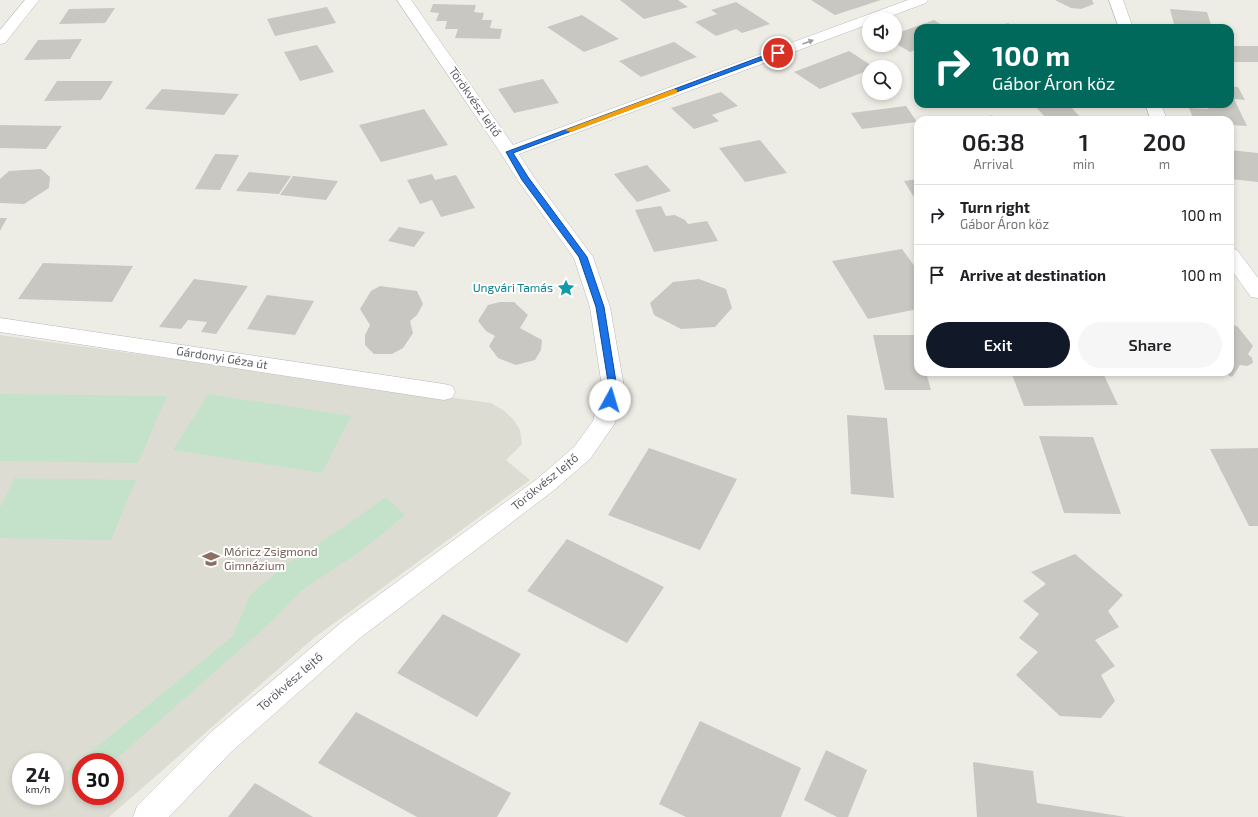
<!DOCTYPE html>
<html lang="en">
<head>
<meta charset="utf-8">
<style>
	body { margin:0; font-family:"Exo 2",sans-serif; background:#f6f6f6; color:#202124; height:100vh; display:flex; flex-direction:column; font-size:15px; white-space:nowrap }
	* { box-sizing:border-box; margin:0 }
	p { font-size:13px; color:#757577 }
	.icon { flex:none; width:22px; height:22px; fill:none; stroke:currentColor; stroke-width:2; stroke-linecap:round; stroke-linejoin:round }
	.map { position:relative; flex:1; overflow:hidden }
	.sheet { position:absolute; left:914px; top:116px; width:320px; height:260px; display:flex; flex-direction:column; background:#fff; border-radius:12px; box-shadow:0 2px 6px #0003 }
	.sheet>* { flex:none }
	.hud { position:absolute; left:914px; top:24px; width:320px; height:84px; border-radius:12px; box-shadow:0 2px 6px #0003; background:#00695c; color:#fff; overflow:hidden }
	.controls { position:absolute; left:862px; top:12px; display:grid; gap:8px }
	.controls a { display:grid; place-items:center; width:40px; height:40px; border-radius:50%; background:#fff; box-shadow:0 2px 6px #0003; font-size:20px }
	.speed { position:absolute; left:12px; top:753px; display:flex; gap:8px; font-size:20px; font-weight:700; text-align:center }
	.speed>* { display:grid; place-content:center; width:52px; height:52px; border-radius:50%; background:#fff; box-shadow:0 2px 6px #0003; line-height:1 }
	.speed small { font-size:10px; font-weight:400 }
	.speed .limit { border:6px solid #d22; background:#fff; color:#111 }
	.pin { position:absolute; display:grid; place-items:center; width:34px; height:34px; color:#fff; margin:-17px; border:2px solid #fff; border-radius:50%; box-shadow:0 1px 4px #0007 }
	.me { position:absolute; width:44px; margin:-22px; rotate:6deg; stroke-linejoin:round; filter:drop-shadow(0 0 3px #0008) }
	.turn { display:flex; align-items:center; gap:14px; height:84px; padding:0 12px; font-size:18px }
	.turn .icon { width:52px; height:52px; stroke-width:2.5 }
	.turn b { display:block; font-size:28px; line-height:34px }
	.eta { display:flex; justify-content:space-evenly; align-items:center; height:68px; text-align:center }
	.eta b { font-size:24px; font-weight:600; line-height:28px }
	.button { display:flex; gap:8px; margin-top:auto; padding:8px 12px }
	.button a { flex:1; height:46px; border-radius:24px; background:#111827; color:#fff; font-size:16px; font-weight:600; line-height:46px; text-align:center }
	.button a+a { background:#f6f6f6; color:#202124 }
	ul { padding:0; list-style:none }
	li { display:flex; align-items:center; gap:12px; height:60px; padding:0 12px; border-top:1px solid #e0e0e0 }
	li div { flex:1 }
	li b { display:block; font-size:15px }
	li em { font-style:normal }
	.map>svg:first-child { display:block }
</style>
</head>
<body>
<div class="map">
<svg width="1258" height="817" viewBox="0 0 1258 817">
	<rect width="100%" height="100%" fill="#edede5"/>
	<!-- education -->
	<path fill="#dddcd3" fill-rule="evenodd" d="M0,335L491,403L503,410L513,419L520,430L522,444L506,460L530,480L315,637L109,817H0ZM21,762H55V796H21ZM81,762H115V796H81Z"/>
	<!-- green -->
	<g fill="#c4e2c9">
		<path d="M0,394L167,396L138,463L0,461Z"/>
		<path d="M208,394L351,416L322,473L173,450Z"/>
		<path d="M15,478L136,480L111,540L0,538V507Z"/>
		<path d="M386,497L405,515L364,549L302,590L272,621L113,762H81V790L66,772L233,636L250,595L284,566L344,527Z"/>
	</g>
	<!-- building -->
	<g fill="#c9c7c1">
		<path d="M620,0H678L688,7L644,19Z"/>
		<path d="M811,0H881L835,15Z"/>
		<path d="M1055,0H1092L1094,4L1081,9L1071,8Z"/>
		<path d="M736,2L770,24L742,33L736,29L716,36L695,22L717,14L711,10Z"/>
		<path d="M433,4L476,5L474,12L484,13L482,20H492L490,28L502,29L500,39L455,38L458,29H445L447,21H436L439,13L430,12Z"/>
		<path d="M327,7L336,23L275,36L267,19Z"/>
		<path d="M115,8L105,23L59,24L69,9Z"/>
		<path d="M1170,9L1207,12L1212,28H1175Z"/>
		<path d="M582,15L619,39L584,52L547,27Z"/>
		<path d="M934,20L947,28H918V49L910,52L895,43V34Z"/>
		<path d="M1008,23L1016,28H992Z"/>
		<path d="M82,39L70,59L24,60L38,40Z"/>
		<path d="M674,42L697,57L641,77L619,61Z"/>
		<path d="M317,45L334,72L300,81L284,52Z"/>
		<rect x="1230" y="46" width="28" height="16"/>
		<path d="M849,51L874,67H869V70L820,89L794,72Z"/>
		<path d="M543,79L559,103L514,113L498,89Z"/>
		<path d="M57,81H113L101,100L44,101Z"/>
		<path d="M1230,86L1238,87L1245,100L1234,99L1247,126L1230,125V120H1194L1189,108L1208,109L1205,104H1230Z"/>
		<path d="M162,89L239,94L224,115L145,109Z"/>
		<path d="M721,92L738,106L712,115L719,121L694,129L671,108Z"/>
		<path d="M1039,104H1068L1083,120H1048L1034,105Z"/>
		<path d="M906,106L917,122L862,129L851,113Z"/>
		<path d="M424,109L448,145L381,162L359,125Z"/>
		<path d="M991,115L1003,120H986Z"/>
		<path d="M0,125L62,126L46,149L0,148Z"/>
		<path d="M760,140L787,173L745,182L719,148Z"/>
		<path d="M1230,150L1258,153V182L1230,179Z"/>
		<path d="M215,154L239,155L220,190L195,189Z"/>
		<path d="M647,165L671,191L637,202L614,174Z"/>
		<path d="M41,169L50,177L49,188L24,204L0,203V179L9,171Z"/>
		<path d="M249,172L291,176L279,194L236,191Z"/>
		<path d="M432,174L435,180L456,175L475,208L441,217L432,200L420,204L407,180Z"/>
		<path d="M293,176L338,181L326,200L280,195Z"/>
		<path d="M918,179V204L904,181Z"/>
		<path d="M661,206L666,216L675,215L685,220L688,224L707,221L718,241L654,252L635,210Z"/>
		<path d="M0,218H7L0,231Z"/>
		<path d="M399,227L425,232L414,247L388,241Z"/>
		<path d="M902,249L918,271V309L868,319L832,261Z"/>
		<path d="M43,263L133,266L112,302L18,299Z"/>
		<path d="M194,279L248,286L216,334L201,332L207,322L188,320L181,329L159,327Z"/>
		<path d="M699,279L726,289L732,308L715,327L681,329L654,315L650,303L673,282Z"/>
		<path d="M380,286L417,291L423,304L417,315L410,321L413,333L403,348L392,354H374L365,345V335L370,325L360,309L371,291Z"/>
		<path d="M267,295L314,301L295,335L247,329Z"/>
		<path d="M500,302H514L528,315L520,328L542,340L541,350L535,360L516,365L498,358L489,346L495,336L486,331L478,321L488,305Z"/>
		<path d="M1230,323L1238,327L1253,346L1248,354L1252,358L1253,363L1247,366L1240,365L1232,377L1221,372H1230Z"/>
		<path d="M873,335H916L918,344V372H926L931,390H885Z"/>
		<path d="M1011,372L1103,373L1118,405L1024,406Z"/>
		<path d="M847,415L887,418L894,498L851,494Z"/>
		<path d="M1039,436L1093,437L1121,514L1064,513Z"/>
		<path d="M649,448L737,479L700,550L608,515Z"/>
		<path d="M1258,448V526H1249L1210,449Z"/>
		<path d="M567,539L664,587L627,643L527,591Z"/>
		<path d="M1075,554L1123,595L1108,611L1119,627L1095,640L1115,666L1101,675L1115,701L1101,718L1060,716L1016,675L1038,652L1019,638L1039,614L1023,601L1046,584L1031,572Z"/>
		<path d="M443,614L521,654L477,717L397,673Z"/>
		<path d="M356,712L511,793L497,817H417L318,763Z"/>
		<path d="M700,721L801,768L781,817H686L659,804Z"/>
		<path d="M826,750L867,770L848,817H837L804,800Z"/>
		<path d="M973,762L1033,771L1037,803L1126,817H977Z"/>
		<path d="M255,783L313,817H228Z"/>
	</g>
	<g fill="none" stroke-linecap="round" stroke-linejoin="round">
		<!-- minor casing -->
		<g stroke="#b7b8bd" stroke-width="1">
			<g id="minor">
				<path d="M25,0H39L5,43L0,44V30Z"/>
				<path d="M397,0H411L513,145L908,0H928L926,3L883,19H869V24L519,154L533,176L593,257L610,307L624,387L615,423L590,459L553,491L360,638L231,752L169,817H133L137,806L211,732L342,622L537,479L574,447L593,421L602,387L590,307L574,258L519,182L500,152Z"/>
				<path d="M1109,0H1123L1133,28H1119Z"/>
				<path d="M1145,104H1161L1167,120H1151Z"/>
				<path d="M1230,248L1237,250L1258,278V298L1251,297L1230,268Z"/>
				<path d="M0,318L444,384L452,386L455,392L452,398L444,400L0,332Z"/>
			</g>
		</g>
		<!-- minor -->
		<use href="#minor" fill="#fff" fill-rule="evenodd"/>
	</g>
	<!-- one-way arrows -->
	<defs><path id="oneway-solid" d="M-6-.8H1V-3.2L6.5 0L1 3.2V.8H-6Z"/></defs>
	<use fill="#9d9ea1" href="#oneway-solid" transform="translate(808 42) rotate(-20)"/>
	<!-- route -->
	<path fill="#1a73e8" stroke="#114b97" d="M776,51L781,53L513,153L528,177L587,257L604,307L617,388L613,402H607L605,400L609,388L596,307L579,257L522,180L506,152Z"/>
	<!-- slow -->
	<path fill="#f59e0b" d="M674,89L677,90V93L571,132L565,130Z"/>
	<!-- icons -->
	<defs>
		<g id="sight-bare" transform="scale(1.38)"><path d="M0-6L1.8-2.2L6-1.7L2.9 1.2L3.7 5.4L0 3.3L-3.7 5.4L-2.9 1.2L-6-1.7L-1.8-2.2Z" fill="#0f9aa8" stroke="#fff" stroke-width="2.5" paint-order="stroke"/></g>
		<g id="school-bare" transform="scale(1.38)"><path d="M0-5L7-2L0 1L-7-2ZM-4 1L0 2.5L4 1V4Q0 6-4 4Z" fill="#8d6e63" stroke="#fff" stroke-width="2.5" paint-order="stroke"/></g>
	</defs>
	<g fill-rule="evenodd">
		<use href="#sight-bare" x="566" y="288"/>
		<use href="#school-bare" x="211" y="559"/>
	</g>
	<g text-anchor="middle" stroke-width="4" stroke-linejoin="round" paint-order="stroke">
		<!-- street labels -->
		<g font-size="12" fill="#5c5e63" stroke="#fff">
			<text transform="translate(475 102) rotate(55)" y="4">Törökvész lejtő</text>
			<text transform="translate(222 358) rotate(9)" y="4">Gárdonyi Géza út</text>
			<text transform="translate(545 482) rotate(-39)" y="4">Törökvész lejtő</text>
			<text transform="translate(290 682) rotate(-41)" y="4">Törökvész lejtő</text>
		</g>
		<!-- culture labels -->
		<g font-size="12" fill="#0d838f" stroke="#fff" text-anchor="end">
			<text x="553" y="292">Ungvári Tamás</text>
		</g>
		<!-- education labels -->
		<g font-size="12" fill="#785e54" stroke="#fff" text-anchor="start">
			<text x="224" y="556">Móricz Zsigmond<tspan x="224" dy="14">Gimnázium</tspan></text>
		</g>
	</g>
</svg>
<div class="controls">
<a><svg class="icon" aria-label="sound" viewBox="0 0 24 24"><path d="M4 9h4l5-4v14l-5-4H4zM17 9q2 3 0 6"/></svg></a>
<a><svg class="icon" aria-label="search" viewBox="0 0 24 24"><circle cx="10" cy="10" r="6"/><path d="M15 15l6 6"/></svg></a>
</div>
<div class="speed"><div>24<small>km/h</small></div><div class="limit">30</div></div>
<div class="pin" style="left:778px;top:53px;background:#d93025"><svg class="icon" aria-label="arrive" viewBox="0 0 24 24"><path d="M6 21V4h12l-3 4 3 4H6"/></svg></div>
<svg class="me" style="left:610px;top:400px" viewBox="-20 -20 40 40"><circle r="19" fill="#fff"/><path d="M0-13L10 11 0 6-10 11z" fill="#1a73e8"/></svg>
<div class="hud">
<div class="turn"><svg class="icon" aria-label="right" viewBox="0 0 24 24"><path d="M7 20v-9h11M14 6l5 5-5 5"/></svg><div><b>100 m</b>Gábor Áron köz</div></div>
</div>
<section class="sheet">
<div class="eta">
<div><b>06:38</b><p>Arrival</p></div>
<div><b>1</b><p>min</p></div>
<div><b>200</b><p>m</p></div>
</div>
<ul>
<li><svg class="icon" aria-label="right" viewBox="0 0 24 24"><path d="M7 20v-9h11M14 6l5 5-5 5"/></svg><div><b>Turn right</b><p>Gábor Áron köz</p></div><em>100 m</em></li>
<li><svg class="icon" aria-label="arrive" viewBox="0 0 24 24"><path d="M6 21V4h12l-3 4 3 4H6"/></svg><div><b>Arrive at destination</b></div><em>100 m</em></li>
</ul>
<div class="button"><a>Exit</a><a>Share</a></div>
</section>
</div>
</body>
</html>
